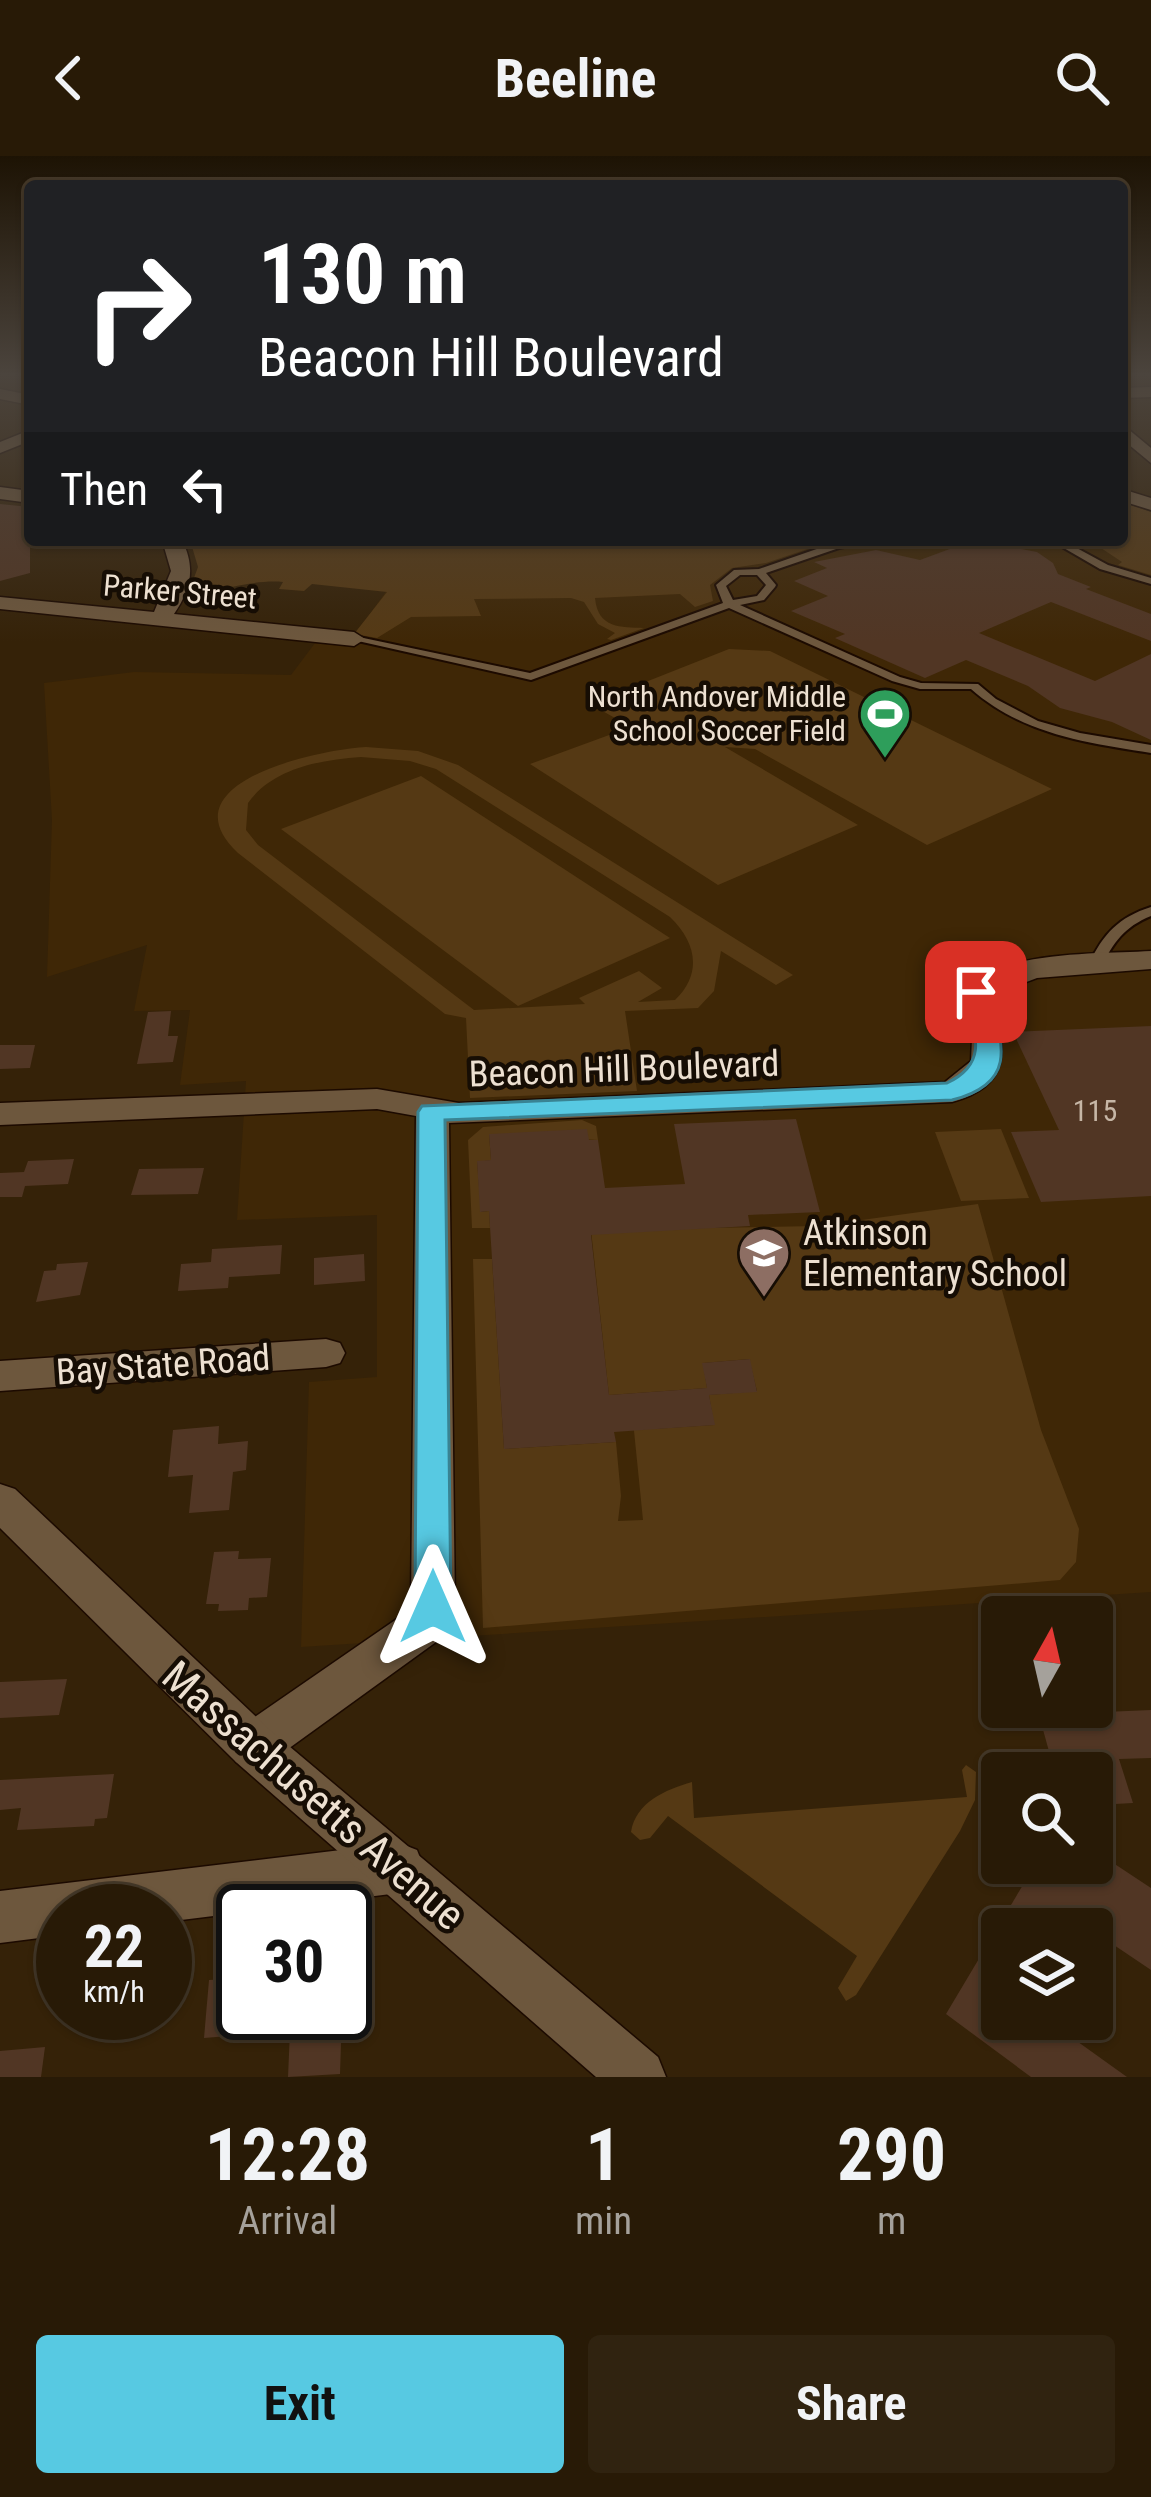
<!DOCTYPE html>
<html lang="en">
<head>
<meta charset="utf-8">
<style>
	body { margin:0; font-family:"Roboto Condensed",sans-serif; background:#302310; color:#f1f3f6; height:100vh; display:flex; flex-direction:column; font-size:45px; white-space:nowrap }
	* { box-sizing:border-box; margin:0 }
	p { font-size:39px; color:#a5a19b }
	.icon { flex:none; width:66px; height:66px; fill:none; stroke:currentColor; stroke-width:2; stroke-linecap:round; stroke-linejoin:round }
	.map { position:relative; height:1921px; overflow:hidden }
	.panel { display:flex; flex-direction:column; background:#281a06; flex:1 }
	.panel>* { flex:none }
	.top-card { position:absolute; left:24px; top:24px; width:1104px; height:366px; border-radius:12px; box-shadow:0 3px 9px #0004,0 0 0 3px #443828; background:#202124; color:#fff; overflow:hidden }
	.needle { width:78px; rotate:8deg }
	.fabs { position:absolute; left:981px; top:1440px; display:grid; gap:24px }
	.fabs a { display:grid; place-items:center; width:132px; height:132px; border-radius:12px; background:#281a06; box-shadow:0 3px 9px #0004,0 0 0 3px #443828; font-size:60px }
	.speed { position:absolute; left:36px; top:1728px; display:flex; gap:24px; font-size:60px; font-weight:700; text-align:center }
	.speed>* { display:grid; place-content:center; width:156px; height:156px; border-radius:50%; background:#281a06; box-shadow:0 3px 9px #0004,0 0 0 3px #443828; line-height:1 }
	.speed small { font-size:30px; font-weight:400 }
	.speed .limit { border:6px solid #111; border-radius:18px; background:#fff; color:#111 }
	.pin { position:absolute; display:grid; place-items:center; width:102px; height:102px; color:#fff; margin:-51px; border-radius:24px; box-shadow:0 6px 18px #0006 }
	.me { position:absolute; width:132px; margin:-66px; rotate:0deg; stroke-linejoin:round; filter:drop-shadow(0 0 9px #0008) }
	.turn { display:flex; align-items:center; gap:42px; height:252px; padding:0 36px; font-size:54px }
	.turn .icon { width:156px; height:156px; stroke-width:2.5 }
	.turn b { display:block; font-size:84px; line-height:102px }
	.then { display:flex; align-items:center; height:114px; padding:0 36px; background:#0003; gap:24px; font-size:45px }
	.eta { display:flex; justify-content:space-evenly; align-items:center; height:204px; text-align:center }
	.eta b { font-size:72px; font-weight:700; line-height:84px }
	.cta { display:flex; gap:24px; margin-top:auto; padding:24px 36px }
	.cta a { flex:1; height:138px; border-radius:12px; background:#57c9e2; color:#111; font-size:48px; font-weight:700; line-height:138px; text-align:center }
	.cta a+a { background:#302310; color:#f1f3f6 }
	header { display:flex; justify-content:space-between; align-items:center; height:156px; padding:0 36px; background:#281a06; font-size:54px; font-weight:700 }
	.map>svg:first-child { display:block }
</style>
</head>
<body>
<header><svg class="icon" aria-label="back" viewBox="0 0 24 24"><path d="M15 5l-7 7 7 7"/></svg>Beeline<svg class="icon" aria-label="search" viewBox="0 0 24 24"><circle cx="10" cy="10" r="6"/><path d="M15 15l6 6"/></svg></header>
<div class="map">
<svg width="1151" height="1921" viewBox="0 0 1151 1921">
	<rect width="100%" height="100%" fill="#352208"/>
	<!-- built -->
	<path fill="#3f2706" d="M1151,361V1436L301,1491L309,1226L377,1221V1059L237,1064L246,925L180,929L190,854L134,855L147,789L47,821L52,664L44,527L134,516L291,519L315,487L347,490L387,434L312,426L303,384H1122Z"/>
	<!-- green -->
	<g fill="#553914" fill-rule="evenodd">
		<path d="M1122,346L1151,356V419L1118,409L1122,406L1089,384H1122Z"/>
		<path d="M190,384H834L766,407L732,412L710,429L713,445L695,451L680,438L595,442C598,473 621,471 644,472L611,484L607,483L615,477L598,468L584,446L571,442L474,443L481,460L411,461L377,482L354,478L387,436L312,428L304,435L279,433L283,426C253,423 219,436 188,438L198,411Z"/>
		<path d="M729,493L770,495L1052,633L927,689L755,593L725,591L858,669L718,729L530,608L631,571L590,548Z"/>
		<path d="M366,591L418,595L458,609L793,819L776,829L721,795L714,835L698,852L625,855L637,935L470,942L466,862L445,858L238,697C162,626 322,593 366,591ZM361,601L410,605L436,613L670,761C696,786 703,817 675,844L638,846L662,832L639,815L579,842L585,848L474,854L258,689L246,674L248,647C273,612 320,604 361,601Z"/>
		<path d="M421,620L670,782L518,850L281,673Z"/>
		<path d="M582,964L596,970L598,984L489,978L491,1004L477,1006L481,1056L489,1055L490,1072H472L468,984L483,971Z"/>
		<path d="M1001,973L1029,1042L961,1045L935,976Z"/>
		<path d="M978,1048L1041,1274L1079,1373L1076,1406L1060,1424L483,1472L473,1103H492L504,1293L616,1286L621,1340L618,1365L643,1364L631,1245L653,1273L714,1269L709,1239L757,1235L749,1203L703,1207L707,1232L609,1239L591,1074L818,1070Z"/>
		<path d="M966,1609L976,1616L975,1644L960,1675L856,1839L846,1845L838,1832L857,1800L668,1660L650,1682L640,1684L631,1676C636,1646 665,1634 692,1626L694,1662L967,1641L962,1614Z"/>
	</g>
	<!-- building -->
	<g fill="#513624">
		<path d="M0,348L30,351V417L0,425Z"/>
		<path d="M974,384L1037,396L1053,407L1058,418L1091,431L1086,433L1151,458V485L1051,446L979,477L1095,525L1151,498V584L1112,566L1060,552L1028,530L966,504L925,522L835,482L845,478L791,455L828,440L794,425L827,412L814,406L876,394L920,404Z"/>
		<path d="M171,855L168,880H178L173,906L137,908L148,856Z"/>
		<path d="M1151,870V1040L1041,1046L1011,976L1059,974L1013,876Z"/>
		<path d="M0,889H35L30,912L0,913Z"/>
		<path d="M796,963L820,1056L748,1059L750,1070L591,1079L609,1239L707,1232L702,1207L750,1203L757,1236L709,1239L715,1269L614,1276L616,1286L504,1293L489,1055L480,1056L477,1005L491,1004L489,978L587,973L589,984H598L605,1032L685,1028L674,968Z"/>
		<path d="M74,1003L68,1028L25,1030L22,1041H0V1017L24,1016L28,1005Z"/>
		<path d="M204,1012L198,1038L131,1039L139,1013Z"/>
		<path d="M282,1089L280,1118L229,1121L228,1132L178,1135L181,1108L211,1106L212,1093Z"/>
		<path d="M364,1098L365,1125L314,1129V1102Z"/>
		<path d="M88,1106L80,1139L36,1146L44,1115L56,1114L57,1108Z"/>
		<path d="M219,1270L218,1288L248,1285L246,1314L233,1316L229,1354L189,1357L193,1319L168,1321L173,1274Z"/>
		<path d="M239,1395L238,1403L271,1402L267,1441L249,1442L248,1454L218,1455L219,1448H206L214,1396Z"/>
		<path d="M67,1523L59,1559L0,1562V1526Z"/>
		<path d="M1103,1550L1104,1556L1151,1554V1602L1119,1603L1133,1647L1097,1649L1092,1617H1055L1037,1552Z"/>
		<path d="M114,1618L107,1662L95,1663L94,1670L17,1674L21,1652L0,1654V1624Z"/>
		<path d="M1092,1693L1151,1732V1814L1108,1785L1092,1814V1773H1002V1863H1065L1060,1873L1127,1921H1031L946,1858L1036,1707H1092Z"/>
		<path d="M243,1822V1857H342L340,1918L288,1921L290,1875L204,1882L209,1824Z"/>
		<path d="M45,1891L41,1921H0V1895Z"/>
	</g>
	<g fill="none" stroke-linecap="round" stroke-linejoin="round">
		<!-- service casing -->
		<g stroke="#1c0a00" stroke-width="4">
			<g id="service">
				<path d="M853,384H882L839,392L766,417L776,429L775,431L764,444L740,449L900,521L921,527L978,528L996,543L1038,565L1080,577L1151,589V597C1086,587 1022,578 971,533H920L892,525L729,452L531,524L349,483L354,480L530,517L723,447L716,429L734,414L759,413L834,387ZM740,419H757L766,429L757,440L733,444L726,430Z"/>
				<path d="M1050,384H1062L1108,409L1151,422V428L1100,413Z"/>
				<path d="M1151,751V760C1124,771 1114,786 1101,811H1091L1089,808C1103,778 1119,761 1151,751Z"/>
			</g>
		</g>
		<!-- minor casing -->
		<g stroke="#1c0a00" stroke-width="3">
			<g id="minor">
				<path d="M1151,231V241L1122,242V232Z"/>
				<path d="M0,233L30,239V249L0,243Z"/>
				<path d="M1122,268L1151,292V307L1122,283Z"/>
				<path d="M30,274V285L0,297V286Z"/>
				<path d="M0,331L30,335V347L0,343Z"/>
				<path d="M162,384H182C196,412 191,433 174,458L354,476L365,483L354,490L0,453V441L154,456L171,415Z"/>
				<path d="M1151,795V813L1037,822L992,839C1004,889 1016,929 952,946L449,967L455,1451L436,1486L270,1606L253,1612L236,1606L229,1590L236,1574L404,1458L411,1448L416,960L377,953L0,969V947L377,933L459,947L945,926L971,905L972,882L961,836C995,794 1101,798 1151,795Z"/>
				<path d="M326,1183L340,1187L345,1197L340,1207L326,1211L0,1235V1205Z"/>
				<path d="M399,1687L417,1694L424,1712L417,1730L399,1737L165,1766V1755H63V1779L0,1787V1735Z"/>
			</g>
		</g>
		<!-- secondary casing -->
		<g stroke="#1c0a00" stroke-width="3">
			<g id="secondary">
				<path d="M1122,333L1151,342V354L1122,345Z"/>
				<path d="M0,1328L15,1333L270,1574L658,1901L666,1921H596L236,1606L0,1372Z"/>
			</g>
		</g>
		<!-- service -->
		<use href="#service" fill="#6d573d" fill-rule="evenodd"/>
		<!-- minor -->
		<use href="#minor" fill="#6d573d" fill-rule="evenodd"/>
		<!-- secondary -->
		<use href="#secondary" fill="#6d573d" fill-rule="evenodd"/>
	</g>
	<!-- sky -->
	<linearGradient id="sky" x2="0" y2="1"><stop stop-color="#1d1304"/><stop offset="0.45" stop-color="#4b443d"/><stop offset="1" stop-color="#4b443d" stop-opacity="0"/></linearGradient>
	<rect width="1151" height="486" fill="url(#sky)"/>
	<!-- route -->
	<path fill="#57c9e2" stroke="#398393" stroke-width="3" d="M976,829L988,836C1003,887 1019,927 952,944L445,964L451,1451L446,1462L433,1467L420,1462L415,1451L418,956L422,950L947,927C991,906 974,875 963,836Z"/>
	<!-- icons -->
	<defs>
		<g id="stadium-pin" transform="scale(2.7)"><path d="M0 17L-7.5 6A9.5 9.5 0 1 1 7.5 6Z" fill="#2e9e5b" stroke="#160d04"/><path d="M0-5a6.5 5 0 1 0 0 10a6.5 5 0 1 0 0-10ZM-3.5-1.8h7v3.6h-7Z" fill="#fff"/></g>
		<g id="school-pin" transform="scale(2.7)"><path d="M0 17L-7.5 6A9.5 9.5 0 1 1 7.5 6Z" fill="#8d6e63" stroke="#160d04"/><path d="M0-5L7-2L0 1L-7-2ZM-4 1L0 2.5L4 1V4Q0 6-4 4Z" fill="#fff"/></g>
	</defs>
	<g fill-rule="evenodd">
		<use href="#stadium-pin" x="885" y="558"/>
		<use href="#school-pin" x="764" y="1097"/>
	</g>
	<g text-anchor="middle" stroke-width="9" stroke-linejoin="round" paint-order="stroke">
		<!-- far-street labels -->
		<g font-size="30" fill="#ede0d1" stroke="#160d04">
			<text transform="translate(180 436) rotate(5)" y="10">Parker Street</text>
		</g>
		<!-- far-poi labels -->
		<g font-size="30" fill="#ede0d1" stroke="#160d04" text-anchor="end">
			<text x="846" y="551">North Andover Middle<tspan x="846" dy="34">School Soccer Field</tspan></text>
		</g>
		<!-- number labels -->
		<g font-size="30" fill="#c6b6a6">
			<text x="1095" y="965">115</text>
		</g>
		<!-- street labels -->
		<g font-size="36" fill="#ede0d1" stroke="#160d04">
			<text transform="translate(624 912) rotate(-2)" y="13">Beacon Hill Boulevard</text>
			<text transform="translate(163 1208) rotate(-4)" y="13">Bay State Road</text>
		</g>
		<!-- poi labels -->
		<g font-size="36" fill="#ede0d1" stroke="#160d04" text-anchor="start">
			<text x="803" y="1089">Atkinson<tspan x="803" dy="41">Elementary School</tspan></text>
		</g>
		<!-- near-street labels -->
		<g font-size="42" fill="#ede0d1" stroke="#160d04">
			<text transform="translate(314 1639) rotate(41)" y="15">Massachusetts Avenue</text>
		</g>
	</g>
</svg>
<div class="fabs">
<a><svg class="needle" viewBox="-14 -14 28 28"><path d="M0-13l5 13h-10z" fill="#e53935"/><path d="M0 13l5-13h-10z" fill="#a5a19b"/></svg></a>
<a><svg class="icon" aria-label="search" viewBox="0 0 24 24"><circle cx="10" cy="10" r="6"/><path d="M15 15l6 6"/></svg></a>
<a><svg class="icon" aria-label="layers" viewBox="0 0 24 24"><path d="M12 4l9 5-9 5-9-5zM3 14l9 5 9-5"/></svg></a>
</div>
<div class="speed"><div>22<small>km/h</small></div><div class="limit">30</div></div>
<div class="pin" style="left:976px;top:836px;background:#d93025"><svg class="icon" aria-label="arrive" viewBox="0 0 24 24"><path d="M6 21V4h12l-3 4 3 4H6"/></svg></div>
<svg class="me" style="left:433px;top:1451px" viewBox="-20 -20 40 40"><path d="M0-17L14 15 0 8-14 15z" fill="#57c9e2" stroke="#fff" stroke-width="4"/></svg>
<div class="top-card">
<div class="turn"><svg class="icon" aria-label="right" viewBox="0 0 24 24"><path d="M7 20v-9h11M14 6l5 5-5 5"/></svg><div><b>130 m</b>Beacon Hill Boulevard</div></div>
<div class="then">Then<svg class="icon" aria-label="left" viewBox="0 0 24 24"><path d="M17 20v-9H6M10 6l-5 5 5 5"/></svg></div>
</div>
</div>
<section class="panel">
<div class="eta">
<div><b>12:28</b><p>Arrival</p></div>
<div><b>1</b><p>min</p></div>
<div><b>290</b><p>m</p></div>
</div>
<div class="cta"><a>Exit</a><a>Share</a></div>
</section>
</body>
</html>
